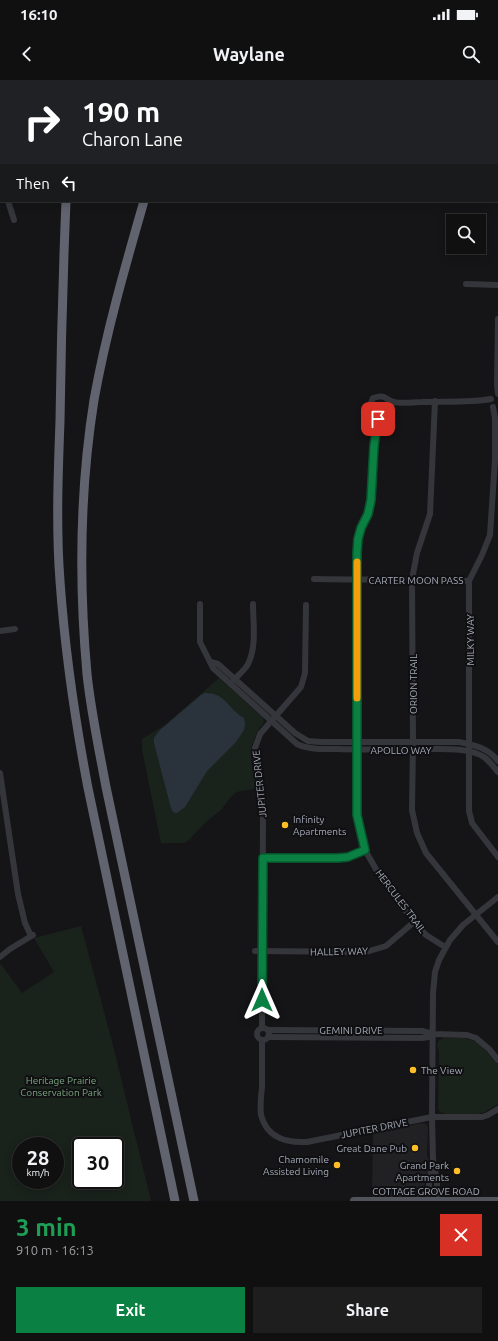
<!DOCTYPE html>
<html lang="en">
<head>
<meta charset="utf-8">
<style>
	body { margin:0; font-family:Ubuntu,sans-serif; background:#1e1e1f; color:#f1f3f6; height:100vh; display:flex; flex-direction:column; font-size:15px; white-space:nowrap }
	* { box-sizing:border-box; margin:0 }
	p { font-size:13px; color:#9c9d9f }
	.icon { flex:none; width:22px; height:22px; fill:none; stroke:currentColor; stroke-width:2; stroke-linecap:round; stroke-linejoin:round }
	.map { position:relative; height:1121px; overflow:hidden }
	.side { display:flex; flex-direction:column; background:#101011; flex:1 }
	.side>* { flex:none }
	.banner { position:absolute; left:0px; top:0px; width:498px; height:122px; box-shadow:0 2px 10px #0003,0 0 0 1px #303031; background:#202124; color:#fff; overflow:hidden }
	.tools { position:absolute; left:446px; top:134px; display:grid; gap:8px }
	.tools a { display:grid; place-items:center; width:40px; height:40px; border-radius:0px; background:#101011; box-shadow:0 2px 10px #0003,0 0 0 1px #303031; font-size:20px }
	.speed { position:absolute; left:12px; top:1057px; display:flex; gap:8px; font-size:20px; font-weight:700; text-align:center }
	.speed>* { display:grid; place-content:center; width:52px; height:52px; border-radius:50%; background:#101011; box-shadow:0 2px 10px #0003,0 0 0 1px #303031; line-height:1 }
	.speed small { font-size:10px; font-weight:400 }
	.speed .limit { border:2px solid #111; border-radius:6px; background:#fff; color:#111 }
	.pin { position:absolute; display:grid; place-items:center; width:34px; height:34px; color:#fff; margin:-17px; border-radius:8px; box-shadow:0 2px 6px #0006 }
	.me { position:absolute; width:44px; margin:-22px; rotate:0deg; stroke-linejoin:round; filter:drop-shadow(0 0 3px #0008) }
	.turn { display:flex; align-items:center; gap:14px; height:84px; padding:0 16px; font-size:18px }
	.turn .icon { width:52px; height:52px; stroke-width:2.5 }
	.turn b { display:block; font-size:28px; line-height:34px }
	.then { display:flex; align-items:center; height:38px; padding:0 16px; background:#0003; gap:8px; font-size:15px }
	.round { display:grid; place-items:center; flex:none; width:42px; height:42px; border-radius:0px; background:#1e1e1f }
	.summary { display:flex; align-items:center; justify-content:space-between; height:68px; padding:0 16px }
	h1 { font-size:24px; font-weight:700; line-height:30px; color:#1e9e55 }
	.action { display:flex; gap:8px; margin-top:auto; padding:8px 16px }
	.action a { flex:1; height:46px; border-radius:0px; background:#0b8043; color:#fff; font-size:16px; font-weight:700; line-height:46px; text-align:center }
	.action a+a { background:#1e1e1f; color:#f1f3f6 }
	.status { display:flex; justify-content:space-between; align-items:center; height:28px; padding:0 20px; background:#101011; direction:ltr }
	.status svg { height:11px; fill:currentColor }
	header { display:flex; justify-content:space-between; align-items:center; height:52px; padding:0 16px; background:#101011; font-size:18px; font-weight:700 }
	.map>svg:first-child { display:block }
</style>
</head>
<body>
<div class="status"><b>16:10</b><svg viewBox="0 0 49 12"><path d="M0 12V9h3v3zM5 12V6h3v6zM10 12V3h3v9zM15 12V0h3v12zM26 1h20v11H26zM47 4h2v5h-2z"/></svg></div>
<header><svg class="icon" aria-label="back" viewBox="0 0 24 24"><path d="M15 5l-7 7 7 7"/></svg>Waylane<svg class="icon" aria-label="search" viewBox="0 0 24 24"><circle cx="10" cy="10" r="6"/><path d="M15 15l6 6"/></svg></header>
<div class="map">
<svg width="498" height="1121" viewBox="0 0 498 1121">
	<rect width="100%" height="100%" fill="#151517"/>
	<!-- built -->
	<path fill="#212124" d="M422,1043L426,1044L428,1048L427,1075L429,1080V1086L425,1100L424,1116L421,1118L372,1119L373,1053Z"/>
	<!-- green -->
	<g fill="#1a221c" fill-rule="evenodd">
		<path d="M219,598L263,638L264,642C245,667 251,679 257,707L253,709L237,712L230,718L221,730L207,741L189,760L184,763H161L142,670V659L165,645Z"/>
		<path d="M81,846L113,965L151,1121H0V883L22,913L54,892L34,858ZM21,1066H55V1100H21ZM81,1066H115V1100H81Z"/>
		<path d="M444,958H464L478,962L498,985V1024L485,1032L478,1034H445L440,1032L438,1029L439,972L437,965L439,960Z"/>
	</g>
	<!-- water -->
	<g fill="#2a333c">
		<path d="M205,613C225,612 229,630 244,638L245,644L244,650L236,662L207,691L185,727L177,733L173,732L171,728L154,663V658L160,650L201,615Z"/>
		<path d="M81,1100H109L111,1104L110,1105C97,1105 83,1110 70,1106L75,1105Z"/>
	</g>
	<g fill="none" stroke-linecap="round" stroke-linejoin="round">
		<!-- minor -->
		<g stroke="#35363c" stroke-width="6">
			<path d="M8,0V1"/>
			<path d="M445,0V1"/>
			<path d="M0,81L1,80"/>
			<path d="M497,94L498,93"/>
			<path d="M497,99L498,102"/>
			<path d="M0,106L1,107"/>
			<path d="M8,121L14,140"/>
			<path d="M466,204L498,205"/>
			<path d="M498,239L497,305L498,314"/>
			<path d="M435,321L430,434L417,473L412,499L413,662L412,730L417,753L426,773L498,862"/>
			<path d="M493,327L495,338V380L490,455L482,475L469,501V731L472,743L498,777"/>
			<path d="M378,339L374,366L371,420L368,434L361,448L357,473V735L365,770L381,798L414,842L426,855L445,867"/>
			<path d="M378,339L372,331L370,325L373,318C386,314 384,319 394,322C401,324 414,322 422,322C445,321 468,323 491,319"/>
			<path d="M378,339L394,322"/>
			<path d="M314,499C366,500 418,499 469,501"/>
			<path d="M200,524V562L213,588L297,664C309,670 323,669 337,669C367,670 398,669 429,669C445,669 463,668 478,674C487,677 492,685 498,692"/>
			<path d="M0,551L15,549"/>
			<path d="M211,582L218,584L295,653L308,661L321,662H459C475,665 488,668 498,681"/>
			<path d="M234,600C238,595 245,590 248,584C257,566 253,543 253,524"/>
			<path d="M0,693L18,814L25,843L31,856"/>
			<path d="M263,777L338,778L348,777L365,770"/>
			<path d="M255,871L366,872L386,866L414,842"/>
			<path d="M0,877L10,869L33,855"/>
			<circle cx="263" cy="954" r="6"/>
			<path d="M262,948L263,731L255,668L260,654L301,607L305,593L306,525"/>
			<path d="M268,950L422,951L433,954L467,955L476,958L489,969L498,980"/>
			<path d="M268,957L422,958L429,957L433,954"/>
			<path d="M262,960C262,975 262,991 262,1007C261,1015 260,1026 261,1035C267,1058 286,1063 307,1062L432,1037H482L488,1035L498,1029"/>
			<path d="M429,1121V1101L433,1082"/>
			<path d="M437,1121V1101L433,1080L432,1037L433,913L435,892L439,880L450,860L463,845L498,817"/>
		</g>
		<!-- major -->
		<path stroke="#51535b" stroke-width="8" d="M354,1121H498"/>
		<!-- highway -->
		<g stroke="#61646e" stroke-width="9">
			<path d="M71,1V0"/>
			<path d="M179,1V0"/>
			<path d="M66,121C63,194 61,268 60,341C58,395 56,448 60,501C65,571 75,640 88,708L175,1121"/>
			<path d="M144,121C125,187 106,253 94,320C80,408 79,505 87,594C91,632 99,669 106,707L194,1121"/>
		</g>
	</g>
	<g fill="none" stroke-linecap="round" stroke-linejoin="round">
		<!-- route casing -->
		<g stroke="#07532c" stroke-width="10">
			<path id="route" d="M262,920L263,778H338L348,777L365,770L357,735V473L358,459L361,448L368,434L371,420L374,366L378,339"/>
		</g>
		<!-- route -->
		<use href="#route" stroke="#0b8043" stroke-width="7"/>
		<!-- slow -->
		<path stroke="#f59e0b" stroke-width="7" d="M357,482V618"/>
	</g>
	<!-- markers -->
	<g fill="#ffbe25" stroke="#101012" stroke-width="1.5">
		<circle cx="285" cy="745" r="4"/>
		<circle cx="413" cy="990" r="4"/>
		<circle cx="415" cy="1068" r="4"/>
		<circle cx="337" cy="1085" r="4"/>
		<circle cx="457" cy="1091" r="4"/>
	</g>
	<g text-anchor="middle" stroke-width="4" stroke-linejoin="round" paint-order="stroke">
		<!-- street labels -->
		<g font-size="10" fill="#a5aab8" stroke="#101012">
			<text x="416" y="504">CARTER MOON PASS</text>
			<text transform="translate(470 560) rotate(-90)" y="4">MILKY WAY</text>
			<text transform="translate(413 604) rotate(-90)" y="4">ORION TRAIL</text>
			<text x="401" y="674">APOLLO WAY</text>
			<text transform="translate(259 704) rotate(-96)" y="4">JUPITER DRIVE</text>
			<text transform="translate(401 821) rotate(53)" y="4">HERCULES TRAIL</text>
			<text transform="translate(339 871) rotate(-1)" y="4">HALLEY WAY</text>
			<text x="351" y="954">GEMINI DRIVE</text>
			<text transform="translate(374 1048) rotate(-11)" y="4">JUPITER DRIVE</text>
			<text x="426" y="1115">COTTAGE GROVE ROAD</text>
		</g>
		<!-- poi labels -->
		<g font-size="10" fill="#a5aab8" stroke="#101012" text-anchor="end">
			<text x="293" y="743" text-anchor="start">Infinity<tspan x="293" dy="12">Apartments</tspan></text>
			<text x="421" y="994" text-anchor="start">The View</text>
			<text x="407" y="1072">Great Dane Pub</text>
			<text x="329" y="1083">Chamomile<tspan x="329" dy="12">Assisted Living</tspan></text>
			<text x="449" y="1089">Grand Park<tspan x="449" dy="12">Apartments</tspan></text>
		</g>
		<!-- park labels -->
		<g font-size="10" fill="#7aa57f" stroke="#101012">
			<text x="61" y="1004">Heritage Prairie<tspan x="61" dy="12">Conservation Park</tspan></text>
		</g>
	</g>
</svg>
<div class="tools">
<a><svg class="icon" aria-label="search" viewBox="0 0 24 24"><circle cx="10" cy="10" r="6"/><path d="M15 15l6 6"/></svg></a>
</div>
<div class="speed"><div>28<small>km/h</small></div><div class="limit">30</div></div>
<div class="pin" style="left:378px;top:339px;background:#d93025"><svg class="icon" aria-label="arrive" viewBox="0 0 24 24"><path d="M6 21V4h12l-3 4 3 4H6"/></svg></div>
<svg class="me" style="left:262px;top:920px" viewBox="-20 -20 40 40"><path d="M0-17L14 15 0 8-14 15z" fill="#0b8043" stroke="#fff" stroke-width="4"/></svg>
<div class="banner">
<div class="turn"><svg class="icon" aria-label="right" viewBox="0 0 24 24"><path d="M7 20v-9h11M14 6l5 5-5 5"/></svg><div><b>190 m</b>Charon Lane</div></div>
<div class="then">Then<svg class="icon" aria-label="left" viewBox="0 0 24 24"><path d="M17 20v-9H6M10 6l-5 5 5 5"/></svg></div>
</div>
</div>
<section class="side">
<div class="summary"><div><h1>3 min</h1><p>910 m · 16:13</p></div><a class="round" style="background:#d93025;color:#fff"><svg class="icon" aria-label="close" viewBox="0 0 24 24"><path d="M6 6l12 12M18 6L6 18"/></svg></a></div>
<div class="action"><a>Exit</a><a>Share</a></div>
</section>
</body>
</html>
